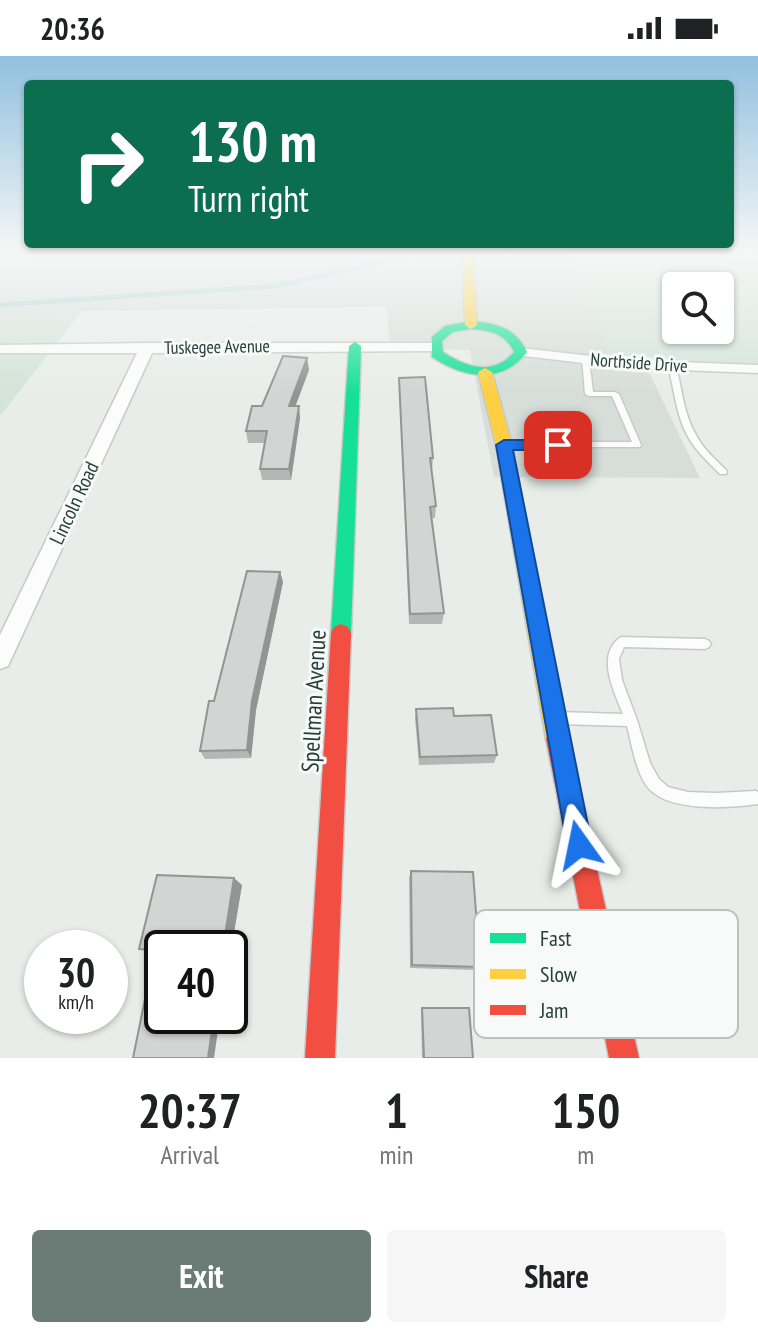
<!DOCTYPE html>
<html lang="en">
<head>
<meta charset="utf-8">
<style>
	body { margin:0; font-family:"PT Sans Narrow",sans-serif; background:#f6f6f6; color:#202124; height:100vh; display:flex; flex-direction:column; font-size:30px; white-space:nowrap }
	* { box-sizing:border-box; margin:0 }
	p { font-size:26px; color:#757577 }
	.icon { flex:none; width:44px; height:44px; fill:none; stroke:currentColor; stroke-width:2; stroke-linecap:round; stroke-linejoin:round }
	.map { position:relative; height:1002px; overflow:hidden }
	.side { display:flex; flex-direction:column; background:#fff; flex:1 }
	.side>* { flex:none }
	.top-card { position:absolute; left:24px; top:24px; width:710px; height:168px; border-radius:8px; box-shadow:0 2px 6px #0004; background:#0b6e4f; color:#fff; overflow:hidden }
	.tools { position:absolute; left:662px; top:216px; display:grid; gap:16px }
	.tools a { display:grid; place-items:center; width:72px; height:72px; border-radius:8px; background:#fff; box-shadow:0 2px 6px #0004; font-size:40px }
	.speed { position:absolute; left:24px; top:874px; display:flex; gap:16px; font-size:40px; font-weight:700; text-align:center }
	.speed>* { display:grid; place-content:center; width:104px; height:104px; border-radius:50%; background:#fff; box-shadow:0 2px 6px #0004; line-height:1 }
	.speed small { font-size:20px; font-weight:400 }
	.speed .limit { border:4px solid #111; border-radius:12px; background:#fff; color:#111 }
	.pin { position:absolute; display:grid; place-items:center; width:68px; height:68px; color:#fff; margin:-34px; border-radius:16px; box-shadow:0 4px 12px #0006 }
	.me { position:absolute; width:88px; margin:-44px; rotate:348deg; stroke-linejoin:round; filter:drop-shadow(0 0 6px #0008) }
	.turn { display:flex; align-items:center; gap:28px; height:168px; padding:0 32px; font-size:36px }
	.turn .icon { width:104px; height:104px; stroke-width:2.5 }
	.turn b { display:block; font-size:56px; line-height:68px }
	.eta { display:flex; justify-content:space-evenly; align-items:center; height:136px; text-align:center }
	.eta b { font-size:48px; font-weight:800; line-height:56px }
	.action { display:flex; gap:16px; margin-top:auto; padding:16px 32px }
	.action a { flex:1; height:92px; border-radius:8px; background:#6b7c76; color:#fff; font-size:32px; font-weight:800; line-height:92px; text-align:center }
	.action a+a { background:#f6f6f6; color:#202124 }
	.status { display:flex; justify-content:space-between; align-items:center; height:56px; padding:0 40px; background:#fff; direction:ltr }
	.status svg { height:22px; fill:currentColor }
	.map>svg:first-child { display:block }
</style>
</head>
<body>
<div class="status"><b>20:36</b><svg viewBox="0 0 49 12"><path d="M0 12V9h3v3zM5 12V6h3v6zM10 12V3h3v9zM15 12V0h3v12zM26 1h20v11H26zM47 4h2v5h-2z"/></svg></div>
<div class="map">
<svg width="758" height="1002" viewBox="0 0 758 1002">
	<rect width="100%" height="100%" fill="#e8edea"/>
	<!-- built -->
	<path fill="#d7deda" d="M0,196H571L614,311L647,312L700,422L494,421L470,294L390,292L387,251L82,255L0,263Z"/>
	<!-- green -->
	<g fill="#d3e4d8" fill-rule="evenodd">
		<path d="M571,196H758V315L614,312ZM676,230H720V274H676Z"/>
		<path d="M82,255L0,360V263Z"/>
	</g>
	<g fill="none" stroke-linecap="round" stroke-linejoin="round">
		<!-- stream -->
		<path stroke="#aed1d5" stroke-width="5" d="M0,249L275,230L428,196"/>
		<!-- lane casing -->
		<g stroke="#c5cac7" stroke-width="3">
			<g id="lane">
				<path d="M582,301L589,303L593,336H615L619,338L641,389L640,391H502L501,389L505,386H632L612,340H589L585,338Z"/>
				<path d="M669,308L676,310C682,333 684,359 696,379C703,393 715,403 726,414L727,416L726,418H720C708,406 695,394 687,379C676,358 674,332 668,310Z"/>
				<path d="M621,581L705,583L709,585L711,588L709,591L705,593L624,591L619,603L622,624L637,664L650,707L659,723L668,731L688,736L716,737L756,735L758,736V748C729,752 665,757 646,729C635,712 632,689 627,670L559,668L555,666L553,662L555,658L559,656L623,658C614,636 595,598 621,581Z"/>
			</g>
		</g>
		<!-- street casing -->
		<g stroke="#c5cac7" stroke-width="3">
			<g id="street">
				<path d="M147,287H434L441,291L434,295L152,297L8,610L0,613V579L137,297H0V289Z"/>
				<path d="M521,292L625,304L758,309V317L625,312L516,299L514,296Z"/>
			</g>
		</g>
		<!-- fast casing -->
		<g stroke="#c4cac7" stroke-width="3">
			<g id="fast">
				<path d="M471,265C496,267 516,272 527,296C502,329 464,322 432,301V281L445,270ZM471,273C490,274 506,278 514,296C494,320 467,312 443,296L442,285L453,276Z"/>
				<path d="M355,286L361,290L351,577L348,583L341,586L334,583L331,577L349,290Z"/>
			</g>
		</g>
		<!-- slow casing -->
		<g stroke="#c4cac7" stroke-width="3">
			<g id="slow">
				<path d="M468,197L473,200L477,269L471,273L465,269L463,200Z"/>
				<path d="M485,312L492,316L512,389L568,683L565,691L557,694L549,691L546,683L496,389L478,316Z"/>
			</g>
		</g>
		<!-- jam casing -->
		<g stroke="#c4cac7" stroke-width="3">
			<g id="jam">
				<path d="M341,568L348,571L351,577L335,1002H305L331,577L334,571Z"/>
				<path d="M557,672L565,675L568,683L639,1002H609L546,683L549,675Z"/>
			</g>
		</g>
		<!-- lane -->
		<use href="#lane" fill="#fcfcfc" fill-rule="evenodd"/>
		<!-- street -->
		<use href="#street" fill="#fcfcfc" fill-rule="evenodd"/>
		<!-- fast -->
		<use href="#fast" fill="#16e098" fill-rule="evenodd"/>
		<!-- slow -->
		<use href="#slow" fill="#ffcf43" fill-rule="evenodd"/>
		<!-- jam -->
		<use href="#jam" fill="#f24e42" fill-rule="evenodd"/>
	</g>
	<!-- wall -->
	<g fill="#b4b7b5">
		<path d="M307,302L309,314L295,350L300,362L291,424H262L260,413L265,387H248L246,375L262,350Z"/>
		<path d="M399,322L433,402L432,414H431L436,450L435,462H432L444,557L442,568H409Z"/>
		<path d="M280,516L283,526L256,654L251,702L205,703L200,695L214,645Z"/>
		<path d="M416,653L454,660L497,699L494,707L419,709L415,662Z"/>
		<path d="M411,815L480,911L475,914L410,912L409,822Z"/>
		<path d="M242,829L230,900V892H162V898L152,897L139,893Z"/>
		<path d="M421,952H422L473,1002H422Z"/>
	</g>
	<!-- shaded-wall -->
	<g fill="#929594">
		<path d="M307,302L309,314L291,362L289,350Z"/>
		<path d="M299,350L300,362L291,424L289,413Z"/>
		<path d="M280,516L283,526L256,654L251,702L247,694L252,645Z"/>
		<path d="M234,822L242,829L230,900V892H223Z"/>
		<path d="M214,960H220L214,1002H208Z"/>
	</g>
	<!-- building -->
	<g fill="#d1d5d3" stroke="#929594" stroke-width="2">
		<path d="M283,300L307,302L289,350H299L289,413H260L267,375H246L252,350H262Z"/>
		<path d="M425,321L433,402H430L436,450L430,451L444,557L410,558L399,322Z"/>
		<path d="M247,515L280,516L252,645L247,694L200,695L209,645H214Z"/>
		<path d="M453,652L454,660L491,659L497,699L420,701L416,653Z"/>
		<path d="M411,815L473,816L480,911L412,909Z"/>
		<path d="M157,819L234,822L223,892H162V894L139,893Z"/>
		<path d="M147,933H162V960H214L208,1002H133Z"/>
		<path d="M422,952H469L473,1002H424Z"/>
	</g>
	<!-- sky -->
	<linearGradient id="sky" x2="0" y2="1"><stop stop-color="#91c0e0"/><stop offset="0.58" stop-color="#f5f7f6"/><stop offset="1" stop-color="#f5f7f6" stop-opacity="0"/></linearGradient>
	<rect width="758" height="337" fill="url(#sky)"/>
	<!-- route -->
	<path fill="#1a73e8" stroke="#114b97" stroke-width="2" d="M504,384H558L566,389L558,394H513L592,789L588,798L579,802L570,798L567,789L496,389Z"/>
	<g text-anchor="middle" stroke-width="6" stroke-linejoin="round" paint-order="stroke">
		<!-- far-street labels -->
		<g font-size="18" fill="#273f38" stroke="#f7faf9">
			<text transform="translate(217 291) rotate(-1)" y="6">Tuskegee Avenue</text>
			<text transform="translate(639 307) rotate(4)" y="6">Northside Drive</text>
		</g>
		<!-- street labels -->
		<g font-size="20" fill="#273f38" stroke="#f7faf9">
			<text transform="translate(74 447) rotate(-65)" y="7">Lincoln Road</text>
		</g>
		<!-- near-street labels -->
		<g font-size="24" fill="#273f38" stroke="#f7faf9">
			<text transform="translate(314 645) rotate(-87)" y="8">Spellman Avenue</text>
		</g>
	</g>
	<!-- legend -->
	<rect x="474" y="854" width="264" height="128" rx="12" fill="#f7faf9" stroke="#b9c2bf" stroke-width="2"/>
	<rect x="490" y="877" width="36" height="10" fill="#16e098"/>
	<rect x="490" y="913" width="36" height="10" fill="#ffcf43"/>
	<rect x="490" y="949" width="36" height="10" fill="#f24e42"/>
	<g font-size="22" fill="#273f38">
		<text x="540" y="890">Fast</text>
		<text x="540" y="926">Slow</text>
		<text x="540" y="962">Jam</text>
	</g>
</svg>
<div class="tools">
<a><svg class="icon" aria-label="search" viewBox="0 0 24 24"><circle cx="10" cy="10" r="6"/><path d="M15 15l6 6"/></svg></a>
</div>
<div class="speed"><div>30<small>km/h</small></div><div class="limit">40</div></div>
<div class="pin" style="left:558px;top:389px;background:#d93025"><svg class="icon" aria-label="arrive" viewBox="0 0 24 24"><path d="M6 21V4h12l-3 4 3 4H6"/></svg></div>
<svg class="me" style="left:579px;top:789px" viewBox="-20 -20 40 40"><path d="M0-17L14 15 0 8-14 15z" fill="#1a73e8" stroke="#fff" stroke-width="4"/></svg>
<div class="top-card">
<div class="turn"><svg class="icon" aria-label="right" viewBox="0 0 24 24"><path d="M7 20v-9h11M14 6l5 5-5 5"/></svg><div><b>130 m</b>Turn right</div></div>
</div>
</div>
<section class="side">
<div class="eta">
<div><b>20:37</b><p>Arrival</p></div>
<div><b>1</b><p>min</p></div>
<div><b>150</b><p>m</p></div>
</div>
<div class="action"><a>Exit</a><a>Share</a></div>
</section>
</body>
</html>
